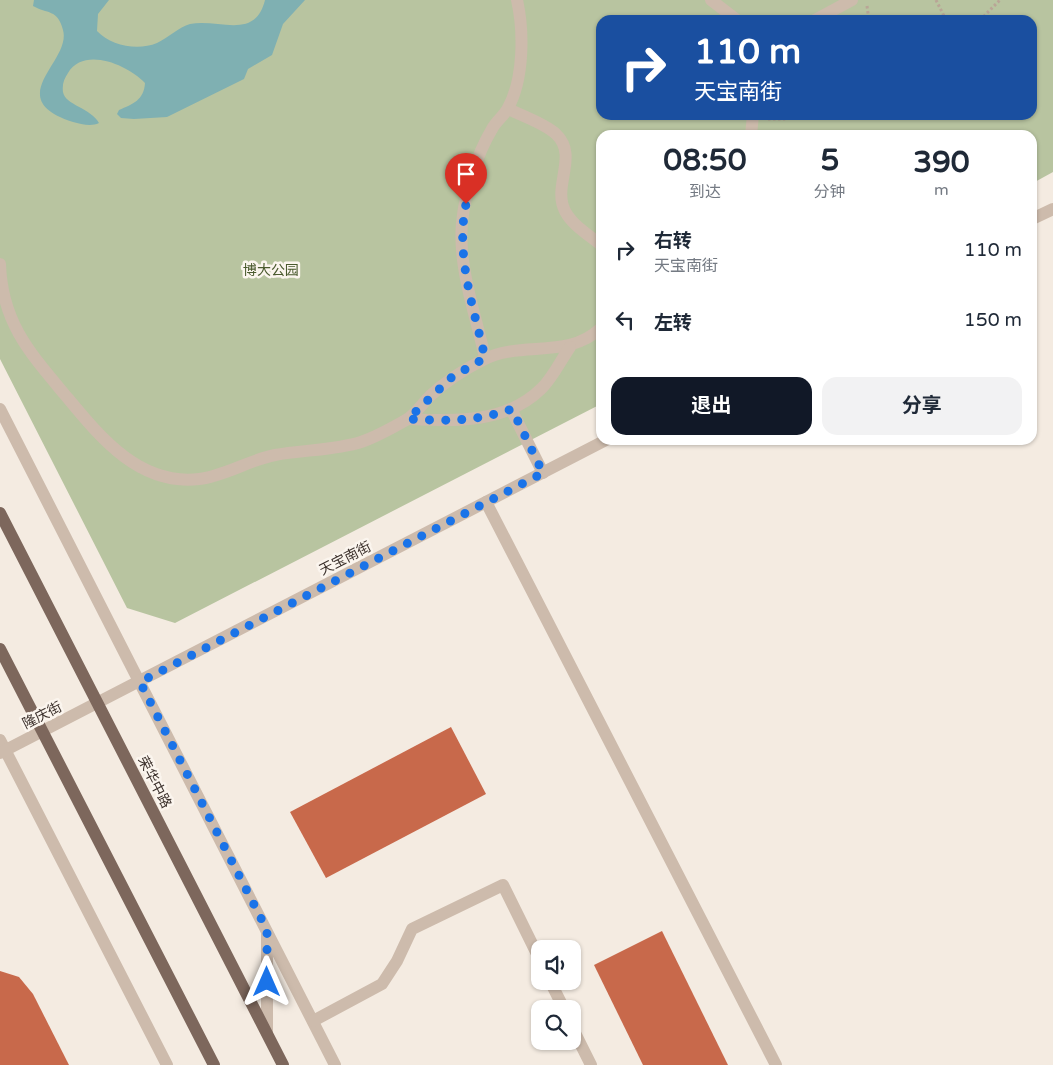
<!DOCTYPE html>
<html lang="zh">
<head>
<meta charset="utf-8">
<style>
	body { margin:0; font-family:"Varela Round","Noto Sans SC",sans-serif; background:#f2f2f3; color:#1f2937; height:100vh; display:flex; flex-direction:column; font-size:19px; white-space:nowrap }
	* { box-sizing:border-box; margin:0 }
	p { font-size:16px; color:#747a83 }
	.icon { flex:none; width:28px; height:28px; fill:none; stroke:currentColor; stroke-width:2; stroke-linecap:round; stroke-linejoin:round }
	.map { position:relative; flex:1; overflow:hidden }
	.details { position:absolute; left:596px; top:130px; width:441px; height:315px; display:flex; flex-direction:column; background:#fff; border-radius:15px; box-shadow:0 1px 4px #0004 }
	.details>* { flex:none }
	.guide { position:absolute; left:596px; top:15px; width:441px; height:105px; border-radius:15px; box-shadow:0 1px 4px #0004; background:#1a4fa0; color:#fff; overflow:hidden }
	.tools { position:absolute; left:531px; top:940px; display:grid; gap:10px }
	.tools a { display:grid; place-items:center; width:50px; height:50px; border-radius:10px; background:#fff; box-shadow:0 1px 4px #0004; font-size:25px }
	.pin { position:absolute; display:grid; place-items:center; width:42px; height:42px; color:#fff; margin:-51px -21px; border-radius:50% 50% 50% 0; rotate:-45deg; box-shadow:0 0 5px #0007 }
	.pin .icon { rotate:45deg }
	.me { position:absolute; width:55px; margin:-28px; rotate:0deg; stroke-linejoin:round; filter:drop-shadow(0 0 4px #0008) }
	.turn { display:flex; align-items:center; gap:18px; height:105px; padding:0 15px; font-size:22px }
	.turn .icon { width:65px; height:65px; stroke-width:2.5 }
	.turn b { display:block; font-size:35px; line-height:42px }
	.eta { display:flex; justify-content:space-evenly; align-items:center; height:85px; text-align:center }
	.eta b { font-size:30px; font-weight:700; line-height:35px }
	.button { display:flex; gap:10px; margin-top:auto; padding:10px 15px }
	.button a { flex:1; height:58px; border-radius:15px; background:#111827; color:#fff; font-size:20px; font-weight:700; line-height:58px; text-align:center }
	.button a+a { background:#f2f2f3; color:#1f2937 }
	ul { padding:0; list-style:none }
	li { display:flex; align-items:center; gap:15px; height:70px; padding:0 15px }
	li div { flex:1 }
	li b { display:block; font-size:19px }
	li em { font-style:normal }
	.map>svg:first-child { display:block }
</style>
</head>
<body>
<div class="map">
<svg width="1053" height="1065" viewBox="0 0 1053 1065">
	<rect width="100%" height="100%" fill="#f4ebe1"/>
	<!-- green -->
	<path fill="#b8c4a0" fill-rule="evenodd" d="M0,0H1053V172L1033,183L1032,135H601V404L175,623L127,608L0,359ZM601,20H1032V115H601Z"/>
	<!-- water -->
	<path fill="#7fb0b2" d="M34,0H109L98,14L97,31C111,46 138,51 157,43C168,38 179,27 190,24C218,18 255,41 265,0H305L283,24L272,55L248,69L244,79L167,117L134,119L121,118L117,114L119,110C133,104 144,100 145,83C128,65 84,46 68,73C64,79 62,84 63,92C65,105 91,108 99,123C91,127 81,124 73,122C0,98 72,62 63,30C58,9 47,14 33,6Z"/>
	<!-- building -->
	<g fill="#c8694b">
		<path d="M451,727L486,794L326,878L290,812Z"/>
		<path d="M662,931L728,1065H643L594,965Z"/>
		<path d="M0,971L19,977L33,994L69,1065H0Z"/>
	</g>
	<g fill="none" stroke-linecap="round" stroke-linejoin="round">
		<!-- path -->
		<g stroke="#b9a596" stroke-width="3" stroke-dasharray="2.5 2.5" stroke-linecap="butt">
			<path d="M936,0L946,20"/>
			<path d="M867,6L869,20"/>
			<path d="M980,20L1000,0"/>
			<path d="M768,119H784L799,115"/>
		</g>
		<!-- minor -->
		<g stroke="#cdbbac" stroke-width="12">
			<path d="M711,0L737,20"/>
			<path d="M815,20L852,0"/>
			<path d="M508,109C521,115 546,124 556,134C579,156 552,186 565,211C572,225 589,235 601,245"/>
			<path d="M751,135L753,115"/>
			<path d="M1032,219L1053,209"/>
			<path d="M0,264C2,323 30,353 66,396C100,437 139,486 199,479C225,476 249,460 275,455C301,450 337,450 361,442C376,437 392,428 406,420C415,415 422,404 430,396C446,381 463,370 483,360C522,340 567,360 601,328"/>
			<path d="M485,358C476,315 458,268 462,223C465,192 476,156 492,129C496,121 504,116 508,108C524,79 524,31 517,0"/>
			<path d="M0,409L335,1065"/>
			<path d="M511,409L543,473"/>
			<path d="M408,419C455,421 506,424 542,388C553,377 561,360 570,347"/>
			<path d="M486,502L776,1065"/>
			<path d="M0,740L167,1065"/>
			<path d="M0,753L606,440"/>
			<path d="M550,981L564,1009"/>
			<path d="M313,1021L382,984L397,961L412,929L503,885L540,960"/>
			<path d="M572,1027L591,1065"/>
			<path d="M267,1033V933"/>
		</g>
		<!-- major -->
		<g stroke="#7d675c" stroke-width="12">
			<path d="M0,513L283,1065"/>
			<path d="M0,649L214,1065"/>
		</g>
	</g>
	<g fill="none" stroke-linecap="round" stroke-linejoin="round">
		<!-- route -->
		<path stroke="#1a73e8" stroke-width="9" stroke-dasharray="0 16.2" d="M267,982V930L140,682L543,473L512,409C473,422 449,421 408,419L452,377L485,358C474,308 455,256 466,204"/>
	</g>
	<g text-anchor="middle" stroke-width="5" stroke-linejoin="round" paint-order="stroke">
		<!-- park labels -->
		<g font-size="14" fill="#4a5a2e" stroke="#fbf5ee">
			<text x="271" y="275">博大公园</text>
		</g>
		<!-- street labels -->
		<g font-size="14" fill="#3b302b" stroke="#fbf5ee">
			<text transform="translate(345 558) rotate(-27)" y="5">天宝南街</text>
			<text transform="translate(42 715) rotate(-27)" y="5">隆庆街</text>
			<text transform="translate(155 782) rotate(63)" y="5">荣华中路</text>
		</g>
	</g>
</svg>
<div class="tools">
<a><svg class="icon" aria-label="sound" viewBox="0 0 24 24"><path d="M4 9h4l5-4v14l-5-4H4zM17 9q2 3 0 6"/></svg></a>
<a><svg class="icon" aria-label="search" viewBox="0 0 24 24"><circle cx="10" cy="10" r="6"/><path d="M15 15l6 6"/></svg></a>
</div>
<div class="pin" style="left:466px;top:204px;background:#d93025"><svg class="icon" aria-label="arrive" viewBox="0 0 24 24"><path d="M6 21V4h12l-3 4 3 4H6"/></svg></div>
<svg class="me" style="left:267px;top:982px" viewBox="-20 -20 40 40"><path d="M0-17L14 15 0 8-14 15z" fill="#1a73e8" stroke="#fff" stroke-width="4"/></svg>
<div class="guide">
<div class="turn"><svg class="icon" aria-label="right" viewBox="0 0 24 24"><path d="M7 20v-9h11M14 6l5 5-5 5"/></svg><div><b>110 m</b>天宝南街</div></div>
</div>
<section class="details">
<div class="eta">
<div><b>08:50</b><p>到达</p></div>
<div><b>5</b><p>分钟</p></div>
<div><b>390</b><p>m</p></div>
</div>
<ul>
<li><svg class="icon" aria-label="right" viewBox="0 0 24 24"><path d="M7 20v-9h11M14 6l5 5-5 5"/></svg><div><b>右转</b><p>天宝南街</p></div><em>110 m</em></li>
<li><svg class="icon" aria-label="left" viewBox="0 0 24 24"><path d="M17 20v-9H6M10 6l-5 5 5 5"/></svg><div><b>左转</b></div><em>150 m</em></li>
</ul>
<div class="button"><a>退出</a><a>分享</a></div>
</section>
</div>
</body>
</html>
